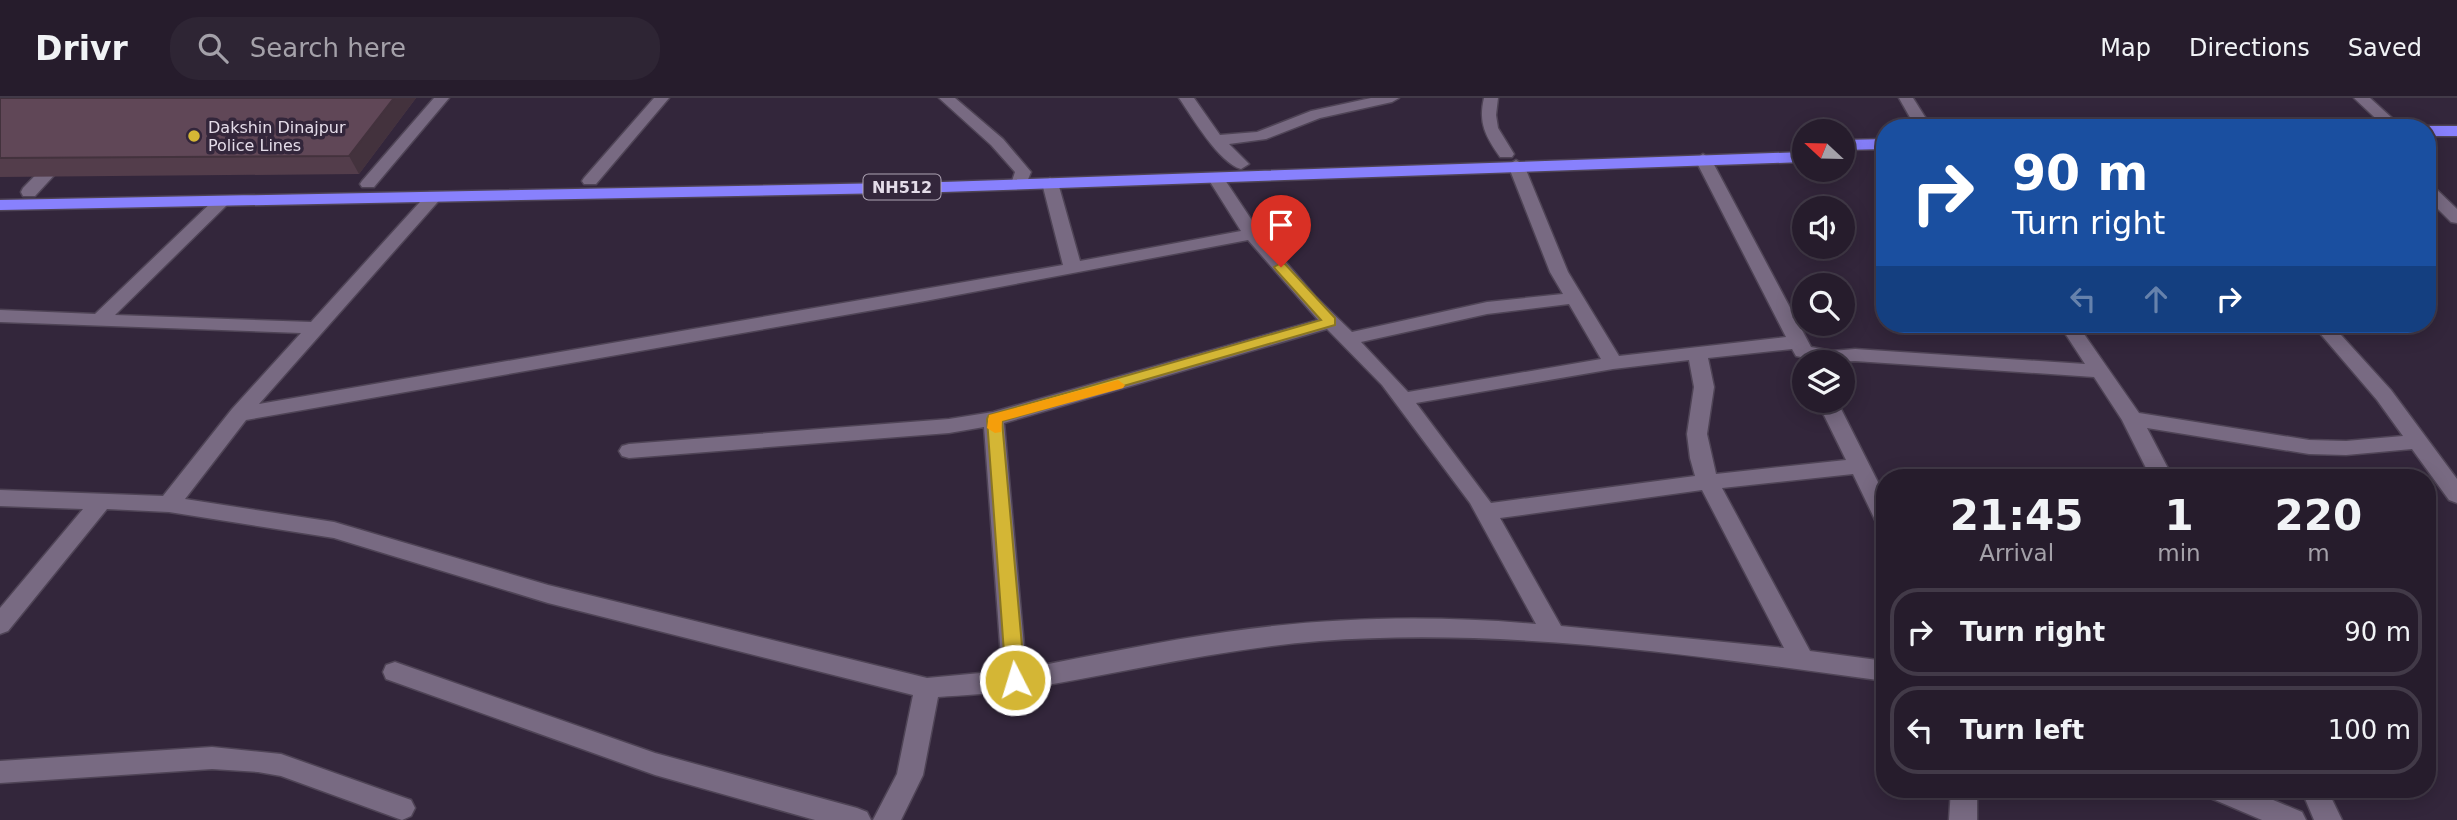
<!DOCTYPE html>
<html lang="en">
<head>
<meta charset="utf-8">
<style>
	body { margin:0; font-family:"DejaVu Sans",sans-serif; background:#2e2534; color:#f1f3f6; height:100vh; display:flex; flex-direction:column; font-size:26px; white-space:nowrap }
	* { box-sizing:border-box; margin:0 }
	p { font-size:23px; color:#a4a1a9 }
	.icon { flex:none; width:38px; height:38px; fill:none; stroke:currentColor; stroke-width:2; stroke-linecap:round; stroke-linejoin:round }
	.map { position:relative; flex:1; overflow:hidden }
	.drawer { position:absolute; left:1876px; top:371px; width:560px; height:329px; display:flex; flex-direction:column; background:#261c2c; border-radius:28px; box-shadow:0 4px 18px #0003,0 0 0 2px #423a48 }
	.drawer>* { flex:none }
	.guide { position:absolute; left:1876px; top:21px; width:560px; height:214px; border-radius:28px; box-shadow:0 4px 18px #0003,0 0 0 2px #423a48; background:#1a4fa0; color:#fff; overflow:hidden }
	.needle { width:46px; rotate:292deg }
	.buttons { position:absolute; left:1792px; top:21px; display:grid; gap:14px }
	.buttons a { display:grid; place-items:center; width:63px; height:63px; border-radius:50%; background:#261c2c; box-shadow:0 4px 18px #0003,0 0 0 2px #423a48; font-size:35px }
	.pin { position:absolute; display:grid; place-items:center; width:60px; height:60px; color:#fff; margin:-72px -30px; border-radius:50% 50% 50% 0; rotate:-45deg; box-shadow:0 0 7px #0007 }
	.pin .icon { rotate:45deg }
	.me { position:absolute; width:77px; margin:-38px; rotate:355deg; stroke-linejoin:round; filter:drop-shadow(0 0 5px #0008) }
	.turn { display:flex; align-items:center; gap:24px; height:147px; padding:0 21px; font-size:32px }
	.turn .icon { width:91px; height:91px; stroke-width:2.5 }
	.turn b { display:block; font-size:49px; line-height:60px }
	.lanes { display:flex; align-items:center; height:66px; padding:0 21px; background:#0003; justify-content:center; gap:35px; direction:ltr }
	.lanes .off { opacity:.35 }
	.eta { display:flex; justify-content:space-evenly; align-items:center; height:119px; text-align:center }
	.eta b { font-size:42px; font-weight:600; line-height:49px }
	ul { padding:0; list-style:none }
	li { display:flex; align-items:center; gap:21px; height:88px; margin:0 14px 10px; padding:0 7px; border:4px solid #423a48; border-radius:28px }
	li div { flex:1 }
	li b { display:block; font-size:26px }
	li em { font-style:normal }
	header { display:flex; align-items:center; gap:42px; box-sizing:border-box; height:98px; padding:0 35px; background:#261c2c; border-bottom:2px solid #423a48 }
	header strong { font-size:33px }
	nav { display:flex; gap:38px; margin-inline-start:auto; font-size:24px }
	.search { width:490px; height:63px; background:#2e2534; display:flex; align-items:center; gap:18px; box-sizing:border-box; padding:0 24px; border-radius:28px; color:#a4a1a9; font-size:26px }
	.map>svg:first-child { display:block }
</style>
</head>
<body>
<header>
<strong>Drivr</strong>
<div class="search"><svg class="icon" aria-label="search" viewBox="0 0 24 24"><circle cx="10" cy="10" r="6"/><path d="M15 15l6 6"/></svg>Search here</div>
<nav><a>Map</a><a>Directions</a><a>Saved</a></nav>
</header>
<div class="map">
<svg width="2457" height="722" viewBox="0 0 2457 722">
	<rect width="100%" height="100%" fill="#33263b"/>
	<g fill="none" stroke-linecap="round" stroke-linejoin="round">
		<!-- minor casing -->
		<g stroke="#4f4456" stroke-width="3">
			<g id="minor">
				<path d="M434,0H449L374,89H362L360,86L362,83Z"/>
				<path d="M654,0H669L596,86H584L582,83L584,80Z"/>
				<path d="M939,0H955L1003,41L1031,74L1025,89H1013L1011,86L1015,74L991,47Z"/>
				<path d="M1179,0H1194L1220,37L1257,34L1311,13L1371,0H1399L1392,4L1320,20L1266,41L1229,46L1249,66L1241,71C1219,65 1192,19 1179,0Z"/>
				<path d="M1484,0H1498L1496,17L1498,30L1514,56L1512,59H1500C1486,39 1478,25 1484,0Z"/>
				<path d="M1899,0H1913L1932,30H1916Z"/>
				<path d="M2354,0H2370L2403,30H2386Z"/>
				<path d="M64,52L70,54L72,57L70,60L35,98H23L21,94L23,90L58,54Z"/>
				<path d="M1703,56L1711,61L1811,249L1832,253L1855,251L2085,266L2059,226H2077L2139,315L2309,342L2346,343L2403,338L2377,302L2312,226H2331L2391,292L2457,381V405L2449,402L2412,351L2346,357L2309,356L2147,330L2173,380H2151L2122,322L2094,279L1855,263L1827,264L1796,258L1792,251L1708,260L1714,289L1707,336L1716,376L1846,362L1817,303H1837L1885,398V428L1877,426L1853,376L1722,390L1810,553L1885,563V583C1699,558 1508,529 1320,543C1217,551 1118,576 1017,592C991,596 964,597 938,599L923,677L901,722H873L897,676L913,597L548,505L334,440L169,414L107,411L8,533L0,536V510L83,411L0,408V392L163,398L232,311L301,235L0,224V212L95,216L216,100H228L230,104L115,217L311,224L429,94H441L443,98L259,306L1063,167L1042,85L1050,80L1058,85L1080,163L1241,133L1207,79L1209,76H1221L1259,133L1315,198L1352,234L1487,204L1563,196L1550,174L1508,67L1516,62L1524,67L1568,174L1619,258L1786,239L1695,61ZM1248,142L1318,222L993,314L949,321L629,346L622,348L619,353L622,358L629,360L949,335L984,329L1002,573L927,580L548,487L334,424L185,401L246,322L925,203ZM1569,206L1601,261L1408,294L1361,244L1487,216ZM1327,231L1382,287L1470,405L1536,526C1434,517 1328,519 1226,534C1159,543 1093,558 1026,570L1004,325ZM1689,262L1694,289L1687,336L1690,360L1695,378L1491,405L1416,305L1613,271ZM1702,392L1784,550L1561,528L1500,420Z"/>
				<path d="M2427,86L2433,88L2457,111V125L2451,124L2427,100Z"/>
				<path d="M395,564L655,655L857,710L867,714L871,722H815L655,677L386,581L383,574L386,567Z"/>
				<path d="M212,649L281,656L411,702L415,710L411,718L402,722L281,678L258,674L212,671L0,685V663Z"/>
				<path d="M1951,691H1977V722H1949Z"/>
				<path d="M2204,691H2247L2302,714L2306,722H2262L2208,699Z"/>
				<path d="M2301,691H2327L2342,722H2314Z"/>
			</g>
		</g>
		<!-- highway casing -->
		<g stroke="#4f4456" stroke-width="3">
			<g id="highway">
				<path d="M2427,28H2457V38H2427V30H2421Z"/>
				<path d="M1885,41V51L1843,52V42Z"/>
				<path d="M1804,54V64L943,94L0,112V102L943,84Z"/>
			</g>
		</g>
		<!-- minor -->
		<use href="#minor" fill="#786a82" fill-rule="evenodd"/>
		<!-- highway -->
		<use href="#highway" fill="#8881fd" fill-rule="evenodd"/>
	</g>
	<!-- wall -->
	<path fill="#533d4b" d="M0,0H416L359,76L0,79Z"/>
	<!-- shaded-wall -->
	<path fill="#43323d" d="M394,0H416L359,76L349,58Z"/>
	<!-- building -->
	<path fill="#604757" stroke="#43323d" stroke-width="2" d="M0,0H394L349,58L0,60Z"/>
	<!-- route -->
	<path fill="#d4b635" stroke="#8a7622" stroke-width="2" d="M1281,165L1285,166L1335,220V227L1002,323L1025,582L1022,588L1015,590L1009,588L1006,582L987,321L989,317L1321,222L1276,172L1274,169Z"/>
	<!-- slow -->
	<path fill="#f59e0b" d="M1118,282L1125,287L1123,290L1002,323L1001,334L995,335L987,330L989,317Z"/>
	<!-- markers -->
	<circle fill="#d4b635" stroke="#33263b" stroke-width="2.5" cx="194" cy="38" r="7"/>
	<g text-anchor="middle" stroke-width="7" stroke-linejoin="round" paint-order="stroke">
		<!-- far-poi labels -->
		<g font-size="16" fill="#e4dce9" stroke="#33263b" text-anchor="start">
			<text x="208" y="35">Dakshin Dinajpur<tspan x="208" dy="18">Police Lines</tspan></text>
		</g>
		<!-- shield labels -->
		<rect fill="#33263b" stroke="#afa5b5" stroke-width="2" x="863.5" y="76.5" width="77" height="25" rx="5"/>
		<g font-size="16" font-weight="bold" fill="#e4dce9">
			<text x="902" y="95">NH512</text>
		</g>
	</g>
</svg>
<div class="buttons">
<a><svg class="needle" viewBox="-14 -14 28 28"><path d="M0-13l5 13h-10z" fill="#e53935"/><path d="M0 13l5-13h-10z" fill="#a4a1a9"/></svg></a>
<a><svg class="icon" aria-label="sound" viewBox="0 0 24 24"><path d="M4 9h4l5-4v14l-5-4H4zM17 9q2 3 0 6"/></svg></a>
<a><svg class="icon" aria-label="search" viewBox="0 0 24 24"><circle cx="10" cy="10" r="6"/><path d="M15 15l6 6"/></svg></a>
<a><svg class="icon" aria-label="layers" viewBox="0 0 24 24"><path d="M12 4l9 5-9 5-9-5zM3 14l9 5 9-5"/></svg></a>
</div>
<div class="pin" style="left:1281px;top:169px;background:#d93025"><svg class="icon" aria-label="arrive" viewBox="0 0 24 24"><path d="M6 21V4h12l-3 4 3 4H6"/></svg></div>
<svg class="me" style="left:1015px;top:582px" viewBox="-20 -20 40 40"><circle r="17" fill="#d4b635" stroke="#fff" stroke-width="3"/><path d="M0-11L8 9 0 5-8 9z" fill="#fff"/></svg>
<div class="guide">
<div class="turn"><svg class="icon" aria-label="right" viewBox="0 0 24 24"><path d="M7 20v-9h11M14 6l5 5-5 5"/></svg><div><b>90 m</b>Turn right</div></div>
<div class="lanes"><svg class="icon off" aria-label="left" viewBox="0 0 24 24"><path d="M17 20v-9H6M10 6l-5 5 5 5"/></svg><svg class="icon off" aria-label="ahead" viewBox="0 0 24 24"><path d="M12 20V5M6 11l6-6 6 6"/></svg><svg class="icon" aria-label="right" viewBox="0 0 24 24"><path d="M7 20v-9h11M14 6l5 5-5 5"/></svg></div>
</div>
<section class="drawer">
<div class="eta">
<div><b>21:45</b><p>Arrival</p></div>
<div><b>1</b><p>min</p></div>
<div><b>220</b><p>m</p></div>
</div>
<ul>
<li><svg class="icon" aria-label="right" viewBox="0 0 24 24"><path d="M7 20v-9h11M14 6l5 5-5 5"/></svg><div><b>Turn right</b></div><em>90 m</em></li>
<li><svg class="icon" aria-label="left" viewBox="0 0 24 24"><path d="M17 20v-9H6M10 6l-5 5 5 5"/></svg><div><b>Turn left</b></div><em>100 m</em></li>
</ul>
</section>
</div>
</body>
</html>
